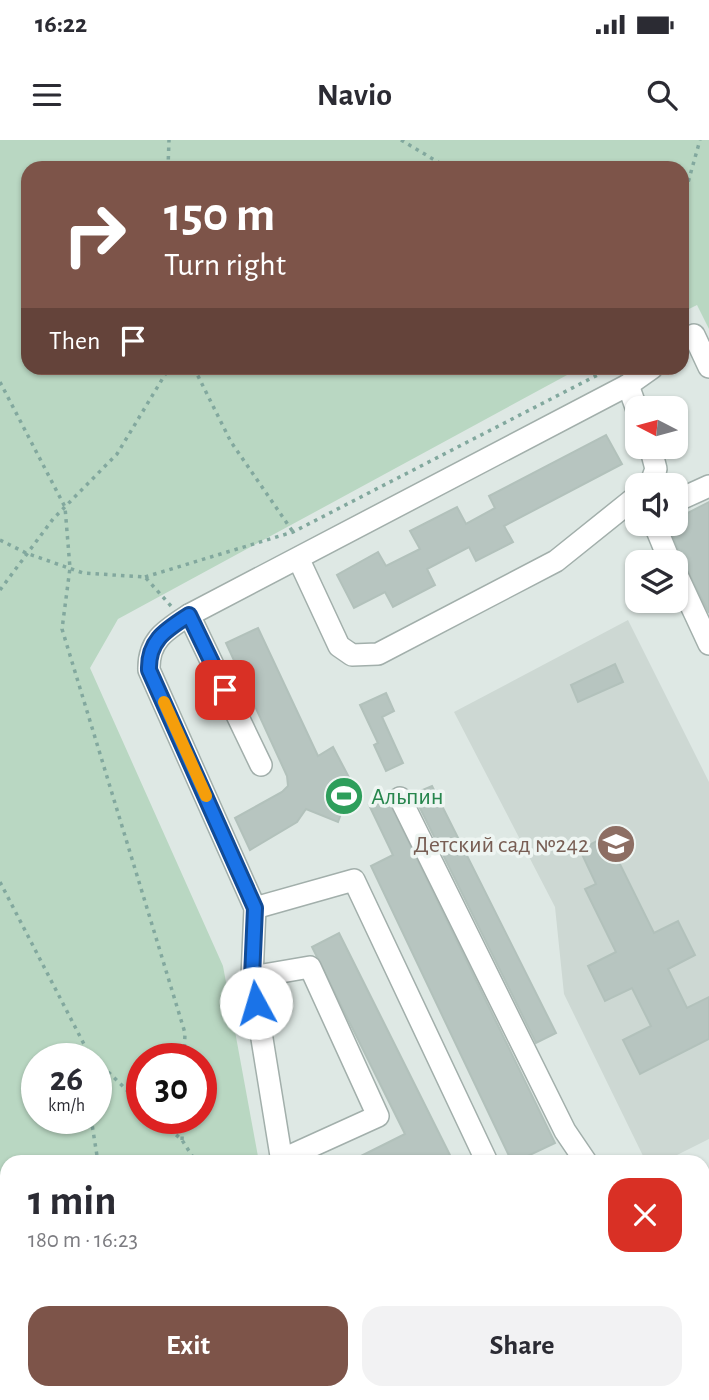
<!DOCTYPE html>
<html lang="en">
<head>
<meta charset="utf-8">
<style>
	body { margin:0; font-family:"Alegreya Sans",sans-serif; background:#f2f2f3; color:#2b2b33; height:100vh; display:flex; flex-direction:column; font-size:26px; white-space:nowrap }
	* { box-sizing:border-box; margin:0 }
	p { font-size:23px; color:#7c7c81 }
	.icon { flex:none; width:38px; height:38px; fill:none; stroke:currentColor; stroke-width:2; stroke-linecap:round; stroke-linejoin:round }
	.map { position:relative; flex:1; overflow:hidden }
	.panel { position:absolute; left:0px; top:1015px; width:710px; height:245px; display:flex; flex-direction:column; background:#fff; border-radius:21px 21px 0 0; box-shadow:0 2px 5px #0004 }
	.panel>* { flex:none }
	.banner { position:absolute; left:21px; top:21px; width:668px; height:214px; border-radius:21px; box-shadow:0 2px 5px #0004; background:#7d5449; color:#fff; overflow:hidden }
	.needle { width:46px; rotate:276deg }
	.tools { position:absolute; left:625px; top:256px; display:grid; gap:14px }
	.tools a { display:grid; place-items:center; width:63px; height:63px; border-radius:14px; background:#fff; box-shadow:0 2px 5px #0004; font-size:35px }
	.speed { position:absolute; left:21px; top:903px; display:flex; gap:14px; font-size:35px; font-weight:700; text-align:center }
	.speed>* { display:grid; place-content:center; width:91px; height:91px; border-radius:50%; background:#fff; box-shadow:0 2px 5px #0004; line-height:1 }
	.speed small { font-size:18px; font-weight:400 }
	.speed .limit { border:10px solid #d22; background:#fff; color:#111 }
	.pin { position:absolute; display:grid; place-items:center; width:60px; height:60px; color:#fff; margin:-30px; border-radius:14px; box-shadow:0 4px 10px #0006 }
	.me { position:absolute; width:77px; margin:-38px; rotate:354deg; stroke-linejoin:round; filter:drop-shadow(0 0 5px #0008) }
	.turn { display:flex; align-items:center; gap:24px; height:147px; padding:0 28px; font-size:32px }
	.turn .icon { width:91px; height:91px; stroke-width:2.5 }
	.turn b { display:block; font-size:49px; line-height:60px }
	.then { display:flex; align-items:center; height:66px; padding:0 28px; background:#0003; gap:14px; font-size:26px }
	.round { display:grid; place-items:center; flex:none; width:74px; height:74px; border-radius:21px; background:#f2f2f3 }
	.overview { display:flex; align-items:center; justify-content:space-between; height:119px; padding:0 28px }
	h1 { font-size:42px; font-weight:700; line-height:52px }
	.primary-button { display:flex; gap:14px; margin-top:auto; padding:14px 28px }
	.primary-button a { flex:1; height:80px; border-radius:21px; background:#7d5449; color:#fff; font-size:28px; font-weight:700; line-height:80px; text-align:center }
	.primary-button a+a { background:#f2f2f3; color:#2b2b33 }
	.status { display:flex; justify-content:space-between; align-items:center; height:49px; padding:0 35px; background:#fff; direction:ltr }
	.status svg { height:19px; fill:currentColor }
	header { display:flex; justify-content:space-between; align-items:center; height:91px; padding:0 28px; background:#fff; font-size:32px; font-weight:700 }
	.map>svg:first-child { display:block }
</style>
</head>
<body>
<div class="status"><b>16:22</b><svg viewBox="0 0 49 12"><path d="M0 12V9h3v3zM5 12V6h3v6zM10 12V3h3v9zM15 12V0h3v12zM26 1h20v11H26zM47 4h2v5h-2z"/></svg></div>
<header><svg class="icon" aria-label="menu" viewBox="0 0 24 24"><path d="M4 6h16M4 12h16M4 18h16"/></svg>Navio<svg class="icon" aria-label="search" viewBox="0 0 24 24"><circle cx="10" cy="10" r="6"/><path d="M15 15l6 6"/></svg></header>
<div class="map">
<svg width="709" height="1260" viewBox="0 0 709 1260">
	<rect width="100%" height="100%" fill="#dee8e4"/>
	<!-- built -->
	<path fill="#cdd8d3" d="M628,480L709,642V999L663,1022H646L564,854L555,767L454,572Z"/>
	<!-- green -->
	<path fill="#b9d7c2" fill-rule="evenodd" d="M0,0H709V189L697,165L683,172L682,28H28V228H580L118,479L90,528L223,826L259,1022H7V1253H283V1260H0ZM37,919H96V978H37ZM142,919H201V978H142Z"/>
	<!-- building -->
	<g fill="#b7c5c0" stroke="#b2c1bb" stroke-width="2">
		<path d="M606,295L622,324L504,386L513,402L476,421L469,407L427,429L435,445L393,467L385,452L354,468L337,435L378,412L386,426L420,409L410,391L457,367L466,384L495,368L489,356Z"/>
		<path d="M709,362V473L683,422L668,383H676V379Z"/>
		<path d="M258,488L318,616L333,607L352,643L338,682L306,669L297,682L250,710L235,678L282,652L288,646L287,636L226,503Z"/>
		<path d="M615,524L623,542L578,562L571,545Z"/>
		<path d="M386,553L394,571L382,577L403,623L386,631L374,605L378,603L360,565Z"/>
		<path d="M432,646L556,893L536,903L413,654Z"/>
		<path d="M387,657L555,1003L515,1022H512L371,726L393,715L369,665Z"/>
		<path d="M606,696L654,793L678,781L695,815L668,829L687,868L709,857V899L640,934L623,900L651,886L632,848L605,861L588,826L616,812L585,749L596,744L580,710Z"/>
		<path d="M339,793L450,1015L436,1022H349L405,994L312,807Z"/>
	</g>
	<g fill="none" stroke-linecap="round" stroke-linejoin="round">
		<!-- minor casing -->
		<g stroke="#a2afab" stroke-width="24">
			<g id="minor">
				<path d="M694,195L709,227"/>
				<path d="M628,245L637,270"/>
				<path d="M650,345L656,329L650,306"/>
				<path d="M676,361L709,346"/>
				<path d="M654,383L670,422"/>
				<path d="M299,420L339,506L352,515L378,514L556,421L637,356"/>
				<path d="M676,433L709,504"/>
				<path d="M189,475L261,625"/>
				<path d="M400,658L565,991L586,1022"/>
				<path d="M255,768L354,740L487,1022"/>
				<path d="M252,837L310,827L378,976L281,1020"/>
				<path d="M282,1022L252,837L255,768L149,530C148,500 166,490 189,475L628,245L652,228"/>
				<path d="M704,1048L709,1045"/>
				<path d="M704,1075L709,1088"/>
				<path d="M704,1220L709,1231"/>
				<path d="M382,1253L385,1260"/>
				<path d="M468,1253L472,1260"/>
				<path d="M535,1253L536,1260"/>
				<path d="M616,1253L620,1260"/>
			</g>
		</g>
		<!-- path -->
		<g stroke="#82a89e" stroke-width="3.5" stroke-dasharray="3.5 5" stroke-linecap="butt">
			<path d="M401,0L448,28"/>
			<path d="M168,28L169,0"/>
			<path d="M682,151L687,134V46L700,0"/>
			<path d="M682,169L687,179"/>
			<path d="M194,228L231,302L293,392"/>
			<path d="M0,242L65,367L70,428L62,489L185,893L184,919"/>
			<path d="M0,400L26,413L83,433L145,437L171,466"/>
			<path d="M145,437L293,392L611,228"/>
			<path d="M0,450L53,379L117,314L169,228"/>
			<path d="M0,742L86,908V919"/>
			<path d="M96,920L142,965"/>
			<path d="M91,978L98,1022"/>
			<path d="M157,978L182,1000L196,1022"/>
			<path d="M182,1000L183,978"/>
			<path d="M0,1230L7,1228"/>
			<path d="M227,1253L230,1260"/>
		</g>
		<!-- minor -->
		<use href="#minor" stroke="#fff" stroke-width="21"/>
	</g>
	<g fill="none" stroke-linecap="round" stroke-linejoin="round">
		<!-- route casing -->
		<g stroke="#114b97" stroke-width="18">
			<path id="route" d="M225,550L189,475C166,490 148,500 149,530L255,768L252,837L256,863"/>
		</g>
		<!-- route -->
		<use href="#route" stroke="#1a73e8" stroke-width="12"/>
		<!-- slow -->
		<path stroke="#f59e0b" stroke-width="12" d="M164,562L206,656"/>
	</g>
	<!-- icons -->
	<defs>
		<g id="stadium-disc" transform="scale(2.0125)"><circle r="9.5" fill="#2e9e5b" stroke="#eef5f2"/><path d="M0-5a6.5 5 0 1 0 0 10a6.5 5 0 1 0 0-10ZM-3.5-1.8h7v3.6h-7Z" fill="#fff"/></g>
		<g id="school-disc" transform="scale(2.0125)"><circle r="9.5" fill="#8d6e63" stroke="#eef5f2"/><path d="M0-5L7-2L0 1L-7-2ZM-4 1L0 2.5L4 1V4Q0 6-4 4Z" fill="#fff"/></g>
	</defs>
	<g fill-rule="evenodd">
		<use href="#stadium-disc" x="344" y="656"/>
		<use href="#school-disc" x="616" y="704"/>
	</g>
	<g text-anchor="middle" stroke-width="7" stroke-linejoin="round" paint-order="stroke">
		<!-- leisure labels -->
		<g font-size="24" fill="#27864d" stroke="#eef5f2" text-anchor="start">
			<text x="371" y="664">Альпин</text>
		</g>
		<!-- education labels -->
		<g font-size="24" fill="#785e54" stroke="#eef5f2" text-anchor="end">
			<text x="589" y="712">Детский сад №242</text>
		</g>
	</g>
</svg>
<div class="tools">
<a><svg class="needle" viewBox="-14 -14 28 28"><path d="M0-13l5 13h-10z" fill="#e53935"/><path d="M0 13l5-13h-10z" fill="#7c7c81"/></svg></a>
<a><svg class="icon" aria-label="sound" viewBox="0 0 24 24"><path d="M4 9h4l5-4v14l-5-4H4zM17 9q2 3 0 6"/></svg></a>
<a><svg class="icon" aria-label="layers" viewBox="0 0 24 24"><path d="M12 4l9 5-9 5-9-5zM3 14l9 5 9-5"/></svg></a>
</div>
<div class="speed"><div>26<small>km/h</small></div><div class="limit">30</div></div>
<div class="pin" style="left:225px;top:550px;background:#d93025"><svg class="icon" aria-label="arrive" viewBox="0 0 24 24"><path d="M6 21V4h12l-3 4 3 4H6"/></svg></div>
<svg class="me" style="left:256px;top:863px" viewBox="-20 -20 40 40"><circle r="19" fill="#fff"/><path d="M0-13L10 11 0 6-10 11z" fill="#1a73e8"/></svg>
<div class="banner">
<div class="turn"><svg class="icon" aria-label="right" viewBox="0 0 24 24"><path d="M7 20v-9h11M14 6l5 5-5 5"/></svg><div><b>150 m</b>Turn right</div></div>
<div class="then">Then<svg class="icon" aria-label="arrive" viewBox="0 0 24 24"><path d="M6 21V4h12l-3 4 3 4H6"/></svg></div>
</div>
<section class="panel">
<div class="overview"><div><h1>1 min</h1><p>180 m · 16:23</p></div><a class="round" style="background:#d93025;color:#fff"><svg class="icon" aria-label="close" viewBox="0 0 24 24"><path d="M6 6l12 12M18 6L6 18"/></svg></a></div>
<div class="primary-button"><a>Exit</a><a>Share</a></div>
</section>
</div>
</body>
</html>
